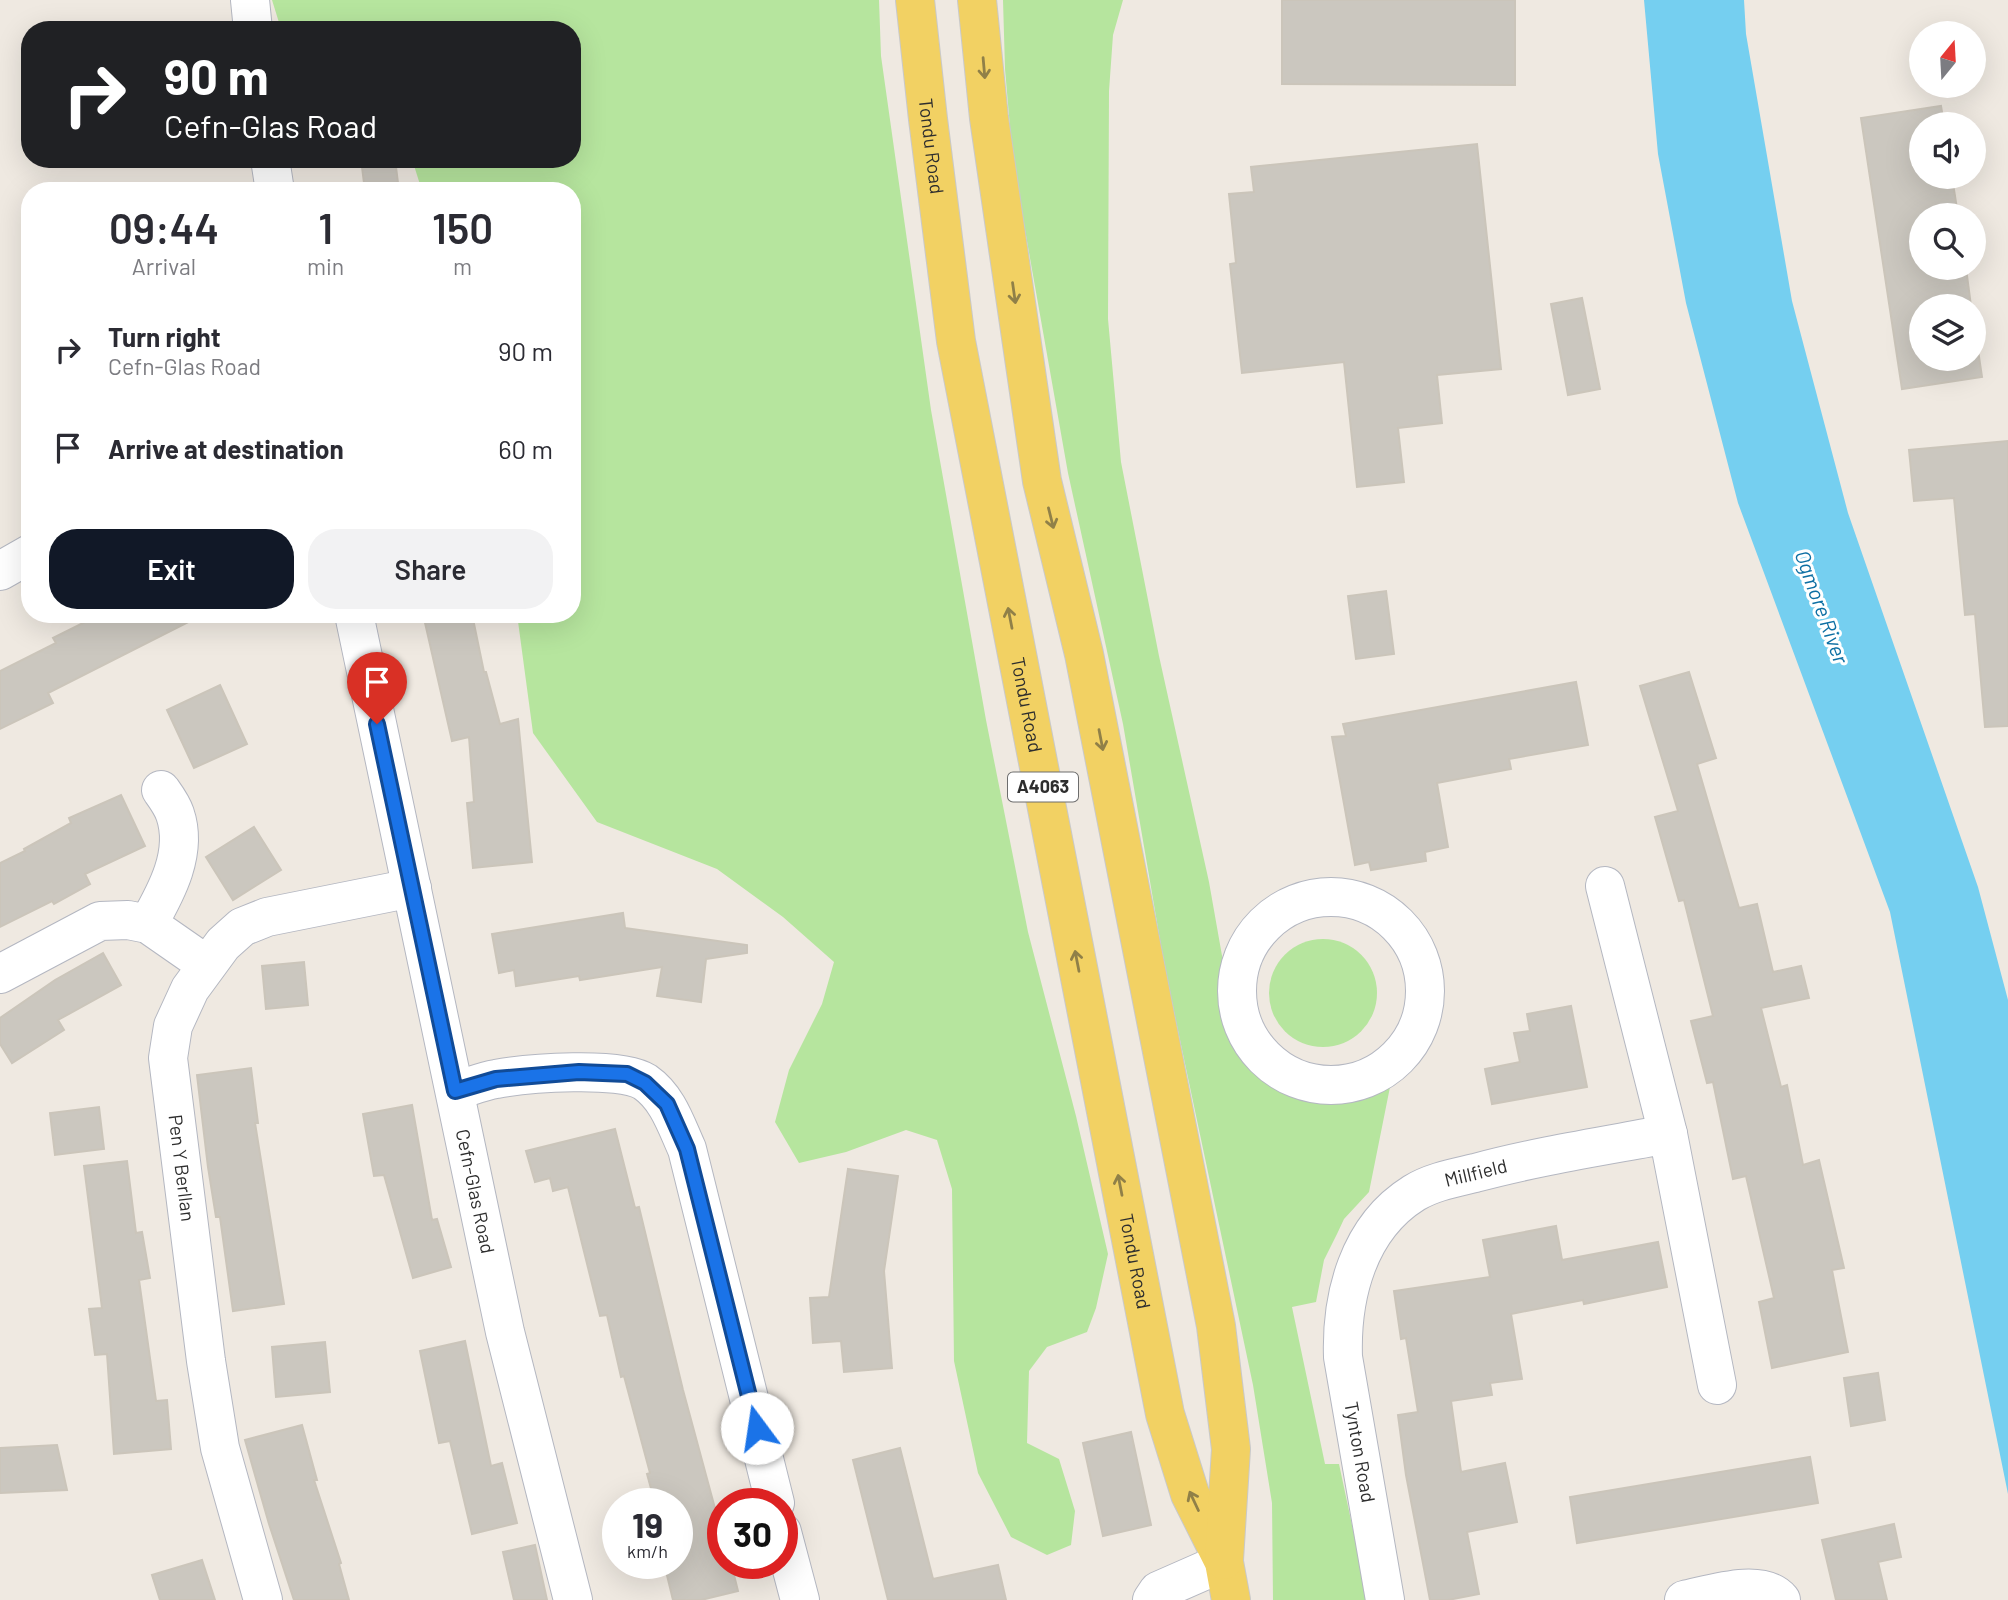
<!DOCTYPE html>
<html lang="en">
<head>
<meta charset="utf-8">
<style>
	body { margin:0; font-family:Barlow,sans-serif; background:#f2f2f3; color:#2b2b33; height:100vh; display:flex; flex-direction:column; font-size:26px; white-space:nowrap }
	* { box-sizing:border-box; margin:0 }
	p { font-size:23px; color:#7c7c81 }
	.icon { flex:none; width:38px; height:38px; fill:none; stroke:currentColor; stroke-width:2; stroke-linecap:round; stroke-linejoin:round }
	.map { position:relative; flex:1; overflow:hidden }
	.panel { position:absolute; left:21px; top:182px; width:560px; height:441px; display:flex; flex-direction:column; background:#fff; border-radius:28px; box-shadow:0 7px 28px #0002 }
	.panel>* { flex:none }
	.top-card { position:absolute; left:21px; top:21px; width:560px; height:147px; border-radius:28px; box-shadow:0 7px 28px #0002; background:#202124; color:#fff; overflow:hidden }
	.needle { width:46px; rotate:18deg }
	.tools { position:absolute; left:1909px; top:21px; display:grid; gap:14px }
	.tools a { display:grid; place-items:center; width:77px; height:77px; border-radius:50%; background:#fff; box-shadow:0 7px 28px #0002; font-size:35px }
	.speed { position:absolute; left:602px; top:1488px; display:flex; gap:14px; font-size:35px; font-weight:700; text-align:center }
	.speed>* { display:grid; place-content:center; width:91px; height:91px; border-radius:50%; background:#fff; box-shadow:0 7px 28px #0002; line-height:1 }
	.speed small { font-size:18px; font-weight:400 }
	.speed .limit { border:10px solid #d22; background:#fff; color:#111 }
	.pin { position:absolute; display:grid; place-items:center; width:60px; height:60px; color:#fff; margin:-72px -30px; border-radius:50% 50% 50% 0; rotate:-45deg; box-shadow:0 0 7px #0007 }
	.pin .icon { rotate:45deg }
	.me { position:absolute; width:77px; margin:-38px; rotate:346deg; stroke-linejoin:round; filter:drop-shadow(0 0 5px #0008) }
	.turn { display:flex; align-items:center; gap:24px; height:147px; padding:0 28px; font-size:32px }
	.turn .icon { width:91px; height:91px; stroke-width:2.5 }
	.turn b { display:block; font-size:49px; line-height:60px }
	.eta { display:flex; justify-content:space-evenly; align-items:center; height:119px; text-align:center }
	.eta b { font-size:42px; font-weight:600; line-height:49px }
	.primary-button { display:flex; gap:14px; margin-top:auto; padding:14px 28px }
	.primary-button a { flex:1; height:80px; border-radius:28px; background:#111827; color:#fff; font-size:28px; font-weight:600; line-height:80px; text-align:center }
	.primary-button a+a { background:#f2f2f3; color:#2b2b33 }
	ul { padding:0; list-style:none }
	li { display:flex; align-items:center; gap:21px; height:98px; padding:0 28px }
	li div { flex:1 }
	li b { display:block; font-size:26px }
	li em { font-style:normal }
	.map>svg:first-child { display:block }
</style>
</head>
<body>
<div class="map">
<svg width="2008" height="1600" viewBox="0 0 2008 1600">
	<rect width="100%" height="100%" fill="#efe9e1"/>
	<!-- green -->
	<g fill="#b6e59e">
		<path d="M272,0H879L881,56L931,410L986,720L1028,932L1076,1116L1108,1254L1096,1308L1087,1332L1047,1347L1029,1371L1027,1443L1059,1459L1075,1511L1071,1545L1047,1555L1011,1537L978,1473L954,1361L952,1189L937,1140L906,1130L846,1152L799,1163L775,1122L789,1070L822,1004L834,962L783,917L717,869L597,822L533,733L517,614H572V191H422L412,159H572V30H283L281,29Z"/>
		<path d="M1003,0H1123L1113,35L1109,91L1108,319L1121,462L1159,656L1209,882L1233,1018L1256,1060L1275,1076L1305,1091L1390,1087L1369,1192L1344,1219L1337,1234L1324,1260L1316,1302L1292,1307L1325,1464H1339L1368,1600H1273L1272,1503L1253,1385L1165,969L1123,724L1068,473L1013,162L1005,69Z"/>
		<circle cx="1323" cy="993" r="54"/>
	</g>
	<!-- water -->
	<path fill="#75cff0" d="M1644,0H1744L1746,34L1792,301L1848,513L1978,887L2008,1000V1494L1890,912L1738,503L1686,303L1658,154Z"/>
	<!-- building -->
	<g fill="#cbc7bf" stroke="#cbc5ba" stroke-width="2">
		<path d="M1282,0H1515V85L1282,84Z"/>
		<path d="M1941,106L1944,124H1922V177H1952L1958,215H1922V268H1966L1971,306H1922V359H1974V323L1982,377L1902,389L1861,118Z"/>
		<path d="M1477,144L1501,369L1437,375L1442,423L1398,428L1404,482L1357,487L1344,362L1242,373L1230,264L1236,263L1229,194L1254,192L1251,167Z"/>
		<path d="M361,159H395L399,191H365Z"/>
		<path d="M1582,298L1600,389L1568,395L1551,304Z"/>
		<path d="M2008,441V726L1985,727L1975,614L1965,615L1954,498L1914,501L1909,450Z"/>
		<path d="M1386,591L1394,654L1356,659L1348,596Z"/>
		<path d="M101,614H204L48,693L53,703L0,729V671L56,643L53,638Z"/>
		<path d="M423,614H472L484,672H486L500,724L518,719L532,862L473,868L467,803L474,802L469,737L452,741Z"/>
		<path d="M1689,672L1716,758L1697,764L1739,908L1757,904L1773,972L1801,966L1809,998L1761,1008L1781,1087L1787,1085L1803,1165L1819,1160L1844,1268L1832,1270L1848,1352L1772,1368L1759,1302L1774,1298L1746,1176L1733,1179L1713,1082L1707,1083L1691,1021L1713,1016L1684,900L1679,901L1655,817L1678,811L1640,686Z"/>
		<path d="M1576,682L1588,745L1509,759L1511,769L1437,783L1448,847L1425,852L1426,861L1371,870L1369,862L1355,865L1332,737L1346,736L1343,724Z"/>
		<path d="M220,685L247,744L194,768L167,710Z"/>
		<path d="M121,795L145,846L85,874L90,884L54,904L52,901L0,927V863L25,851L24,849L71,823L69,818Z"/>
		<path d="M254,827L281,870L233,900L206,857Z"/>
		<path d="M623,913L625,928L747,945V953L706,959L701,1002L657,996L662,967L580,980L579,976L516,986L514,970L499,973L492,934Z"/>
		<path d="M103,953L121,985L58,1020L64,1030L12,1063L0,1044V1018L55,980Z"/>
		<path d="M304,962L308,1005L266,1009L262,966Z"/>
		<path d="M1571,1006L1587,1087L1492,1104L1485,1069L1520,1062L1514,1033L1530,1031L1527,1014Z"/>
		<path d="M251,1068L258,1123H255L284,1304L233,1311L220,1217H216L208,1167L197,1075Z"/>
		<path d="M412,1105L432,1220L437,1219L451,1267L413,1278L384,1175L374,1176L363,1114Z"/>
		<path d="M99,1107L104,1149L55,1155L50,1113Z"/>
		<path d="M615,1129L635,1208L639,1207L683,1390L723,1538V1563H731L738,1591L701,1600H673L664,1563H677V1503H655L647,1474L650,1473L624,1376L621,1377L607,1315L600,1316L568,1187L553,1191L550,1178L535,1182L526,1151Z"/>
		<path d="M127,1161L136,1233L142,1232L150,1278L139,1280L156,1401L167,1400L171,1449L114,1454L107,1354L95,1355L89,1309L102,1308L84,1166Z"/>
		<path d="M848,1169L898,1176L884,1271L892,1368L844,1372L841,1341L813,1343L810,1298L829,1297Z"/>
		<path d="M1556,1226L1562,1260L1658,1242L1667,1287L1584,1304L1583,1300L1511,1314L1522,1379L1490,1383L1492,1395L1451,1401L1461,1472L1505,1463L1517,1522L1467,1532L1479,1594L1448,1600H1430L1406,1475L1398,1415L1418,1412L1406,1338L1401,1339L1394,1291L1490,1277L1483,1240Z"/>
		<path d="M465,1341L491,1466L502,1463L517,1523L472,1534L450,1441L439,1443L420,1351Z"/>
		<path d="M325,1342L330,1392L276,1397L272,1347Z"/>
		<path d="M1878,1373L1885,1420L1851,1426L1844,1378Z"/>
		<path d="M302,1425L317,1480H314L341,1563L339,1564L349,1600H294L269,1524L245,1440Z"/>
		<path d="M1131,1432L1151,1525L1103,1536L1083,1443Z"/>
		<path d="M57,1445L67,1490L0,1493V1448Z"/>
		<path d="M900,1448L933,1579L998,1565L1006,1600H888L853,1460Z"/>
		<path d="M1810,1457L1818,1503L1577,1543L1570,1497Z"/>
		<path d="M1894,1524L1901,1557L1878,1562L1887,1600H1836L1822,1540Z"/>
		<path d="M535,1545L547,1600H514L503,1552Z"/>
		<path d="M202,1560L215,1600H160L152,1575Z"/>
	</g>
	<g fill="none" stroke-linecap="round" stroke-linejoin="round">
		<!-- minor casing -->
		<g stroke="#b4b7c1" stroke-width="40">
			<g id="minor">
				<path d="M250,0L253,30"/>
				<path d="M270,159L275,191"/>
				<path d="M0,571L30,554"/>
				<path id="s1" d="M354,614L505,1332L573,1600"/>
				<path d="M1605,886L1668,1134"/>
				<circle cx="1331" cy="991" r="94"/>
				<path d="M148,924C167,891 188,852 175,814C172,805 166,797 161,790"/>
				<path d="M0,974L100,921L128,920L148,924L207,965"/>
				<path d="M455,1091C469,1087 483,1081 496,1079C528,1073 620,1066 645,1082C668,1098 676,1125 687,1149L775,1503"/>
				<path d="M782,1532L800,1600"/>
				<path d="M263,1600L220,1448L206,1361L168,1058L173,1026L190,989L223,944L242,927L267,917L412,888"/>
				<path d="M1152,1600L1158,1591L1224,1562"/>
				<path id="s2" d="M1385,1600L1343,1357C1341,1296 1358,1228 1414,1193C1432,1182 1454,1178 1475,1173C1538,1156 1604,1146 1668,1134L1717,1385"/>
				<path d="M1684,1600C1709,1595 1762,1577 1781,1600"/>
			</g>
		</g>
		<!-- major casing -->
		<g stroke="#c9c9c9" stroke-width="40">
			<g id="major">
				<path id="s3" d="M915,0L928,119L956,341L1165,1414L1190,1494L1224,1562L1231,1600"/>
				<path d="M977,0L989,118L1042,481L1084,654L1216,1326L1231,1449L1224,1560"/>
			</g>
		</g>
		<!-- minor -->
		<use href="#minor" stroke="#fff" stroke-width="38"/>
		<!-- major -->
		<use href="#major" stroke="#f2d163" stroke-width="38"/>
	</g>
	<!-- one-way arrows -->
	<defs><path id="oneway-shaft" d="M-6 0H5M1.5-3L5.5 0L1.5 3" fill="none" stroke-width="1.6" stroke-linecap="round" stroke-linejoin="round" transform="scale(1.75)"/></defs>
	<g stroke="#908048">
		<use href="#oneway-shaft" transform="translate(984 68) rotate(85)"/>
		<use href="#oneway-shaft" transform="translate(1014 293) rotate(82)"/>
		<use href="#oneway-shaft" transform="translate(1051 518) rotate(76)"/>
		<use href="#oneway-shaft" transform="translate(1010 618) rotate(-101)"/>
		<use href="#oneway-shaft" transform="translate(1101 740) rotate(79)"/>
		<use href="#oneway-shaft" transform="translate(1077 961) rotate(-101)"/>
		<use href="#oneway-shaft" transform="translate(1120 1185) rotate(-101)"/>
		<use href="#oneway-shaft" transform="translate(1194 1501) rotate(-115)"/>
	</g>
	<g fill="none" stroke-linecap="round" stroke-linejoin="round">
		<!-- route casing -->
		<g stroke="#114b97" stroke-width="18">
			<path id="route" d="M377,724L455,1091L496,1079L579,1072L627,1074L645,1083L667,1104L687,1149L757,1428"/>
		</g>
		<!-- route -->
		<use href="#route" stroke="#1a73e8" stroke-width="12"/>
	</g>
	<g text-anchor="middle" stroke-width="6" stroke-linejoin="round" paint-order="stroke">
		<!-- shield labels -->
		<rect fill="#fff" stroke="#6d6d6d" stroke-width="2" x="1008" y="772.5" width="70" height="29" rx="5"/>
		<g font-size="18" font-weight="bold" fill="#2e2e2e">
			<text x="1043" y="793">A4063</text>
		</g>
		<!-- street labels -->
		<g font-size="19" fill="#2e2e2e" stroke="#fff">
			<text dy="7" stroke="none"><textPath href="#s3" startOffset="147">Tondu Road</textPath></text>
			<text dy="7" stroke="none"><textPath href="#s3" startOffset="714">Tondu Road</textPath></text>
			<text transform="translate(182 1168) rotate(83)" y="7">Pen Y Berllan</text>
			<text dy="7" stroke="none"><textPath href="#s2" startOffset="499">Millfield</textPath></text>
			<text dy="7" stroke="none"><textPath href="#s1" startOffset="590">Cefn-Glas Road</textPath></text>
			<text dy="7" stroke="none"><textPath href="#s3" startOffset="1281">Tondu Road</textPath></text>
			<text transform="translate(1360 1452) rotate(80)" y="7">Tynton Road</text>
		</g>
		<!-- water labels -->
		<g font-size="21" font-style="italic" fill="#0d6fa3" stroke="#fff">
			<text transform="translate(1821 607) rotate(70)" y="7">Ogmore River</text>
		</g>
	</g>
</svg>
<div class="tools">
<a><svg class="needle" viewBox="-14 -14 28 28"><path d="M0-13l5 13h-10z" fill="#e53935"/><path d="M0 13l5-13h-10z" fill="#7c7c81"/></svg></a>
<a><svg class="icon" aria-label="sound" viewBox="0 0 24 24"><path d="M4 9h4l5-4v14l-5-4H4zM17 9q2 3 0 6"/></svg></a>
<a><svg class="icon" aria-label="search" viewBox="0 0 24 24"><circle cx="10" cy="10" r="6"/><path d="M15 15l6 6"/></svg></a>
<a><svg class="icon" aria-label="layers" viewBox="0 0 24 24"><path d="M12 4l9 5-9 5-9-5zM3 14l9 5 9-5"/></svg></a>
</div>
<div class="speed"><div>19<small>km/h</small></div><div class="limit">30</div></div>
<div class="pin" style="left:377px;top:724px;background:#d93025"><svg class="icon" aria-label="arrive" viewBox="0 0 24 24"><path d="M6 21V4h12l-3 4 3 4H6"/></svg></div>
<svg class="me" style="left:757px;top:1428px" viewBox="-20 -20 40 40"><circle r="19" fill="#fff"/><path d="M0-13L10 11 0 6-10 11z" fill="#1a73e8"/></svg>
<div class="top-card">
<div class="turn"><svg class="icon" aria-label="right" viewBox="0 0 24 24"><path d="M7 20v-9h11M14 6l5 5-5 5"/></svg><div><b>90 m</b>Cefn-Glas Road</div></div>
</div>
<section class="panel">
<div class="eta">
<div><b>09:44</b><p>Arrival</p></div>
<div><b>1</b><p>min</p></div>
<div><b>150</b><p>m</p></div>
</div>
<ul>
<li><svg class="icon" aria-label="right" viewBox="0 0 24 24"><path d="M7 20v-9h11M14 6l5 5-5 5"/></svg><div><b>Turn right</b><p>Cefn-Glas Road</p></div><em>90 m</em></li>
<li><svg class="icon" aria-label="arrive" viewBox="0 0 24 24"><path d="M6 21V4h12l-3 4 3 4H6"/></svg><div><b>Arrive at destination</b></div><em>60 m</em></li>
</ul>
<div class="primary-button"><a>Exit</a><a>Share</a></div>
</section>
</div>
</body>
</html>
